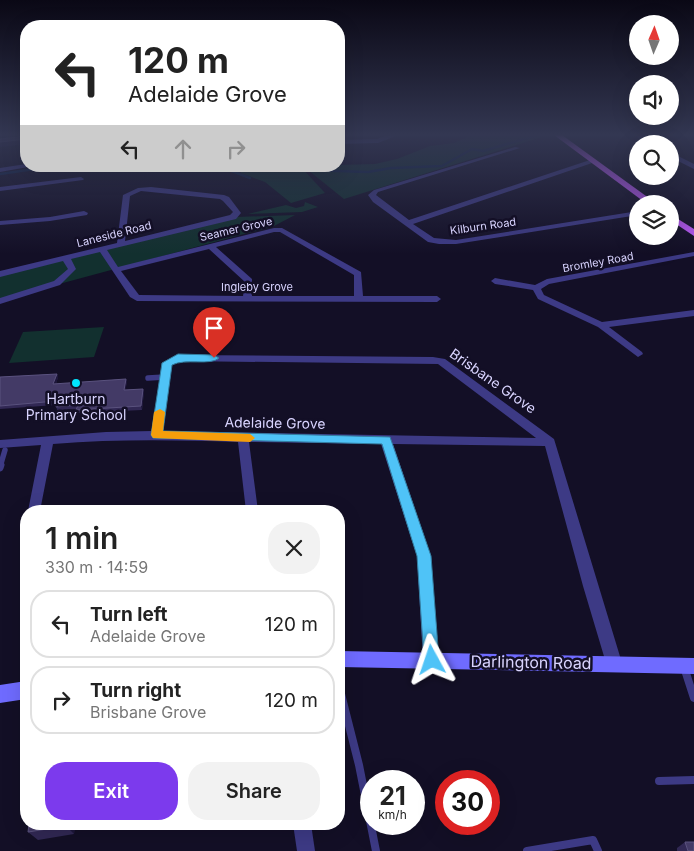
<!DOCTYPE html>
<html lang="en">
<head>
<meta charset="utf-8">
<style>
	body { margin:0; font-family:Inter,sans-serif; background:#f2f2f2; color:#222; height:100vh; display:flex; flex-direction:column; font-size:19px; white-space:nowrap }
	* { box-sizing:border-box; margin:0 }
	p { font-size:16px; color:#767676 }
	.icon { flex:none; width:28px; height:28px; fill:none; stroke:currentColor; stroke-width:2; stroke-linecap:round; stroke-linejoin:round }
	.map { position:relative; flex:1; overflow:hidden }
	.panel { position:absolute; left:20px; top:505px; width:325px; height:325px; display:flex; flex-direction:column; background:#fff; border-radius:20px; box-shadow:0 5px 20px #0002 }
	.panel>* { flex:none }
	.hud { position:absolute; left:20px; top:20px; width:325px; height:152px; border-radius:20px; box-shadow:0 5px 20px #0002; background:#fff; color:#222; overflow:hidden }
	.needle { width:32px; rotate:2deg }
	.tools { position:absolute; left:629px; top:15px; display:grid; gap:10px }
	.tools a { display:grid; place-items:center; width:50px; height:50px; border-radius:50%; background:#fff; box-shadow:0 5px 20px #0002; font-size:25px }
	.speed { position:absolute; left:360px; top:770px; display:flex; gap:10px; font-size:25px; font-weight:700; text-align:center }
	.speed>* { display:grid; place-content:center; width:65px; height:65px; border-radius:50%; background:#fff; box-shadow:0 5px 20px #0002; line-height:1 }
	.speed small { font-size:12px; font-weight:400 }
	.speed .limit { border:8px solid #d22; background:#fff; color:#111 }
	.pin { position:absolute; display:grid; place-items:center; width:42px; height:42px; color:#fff; margin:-51px -21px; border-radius:50% 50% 50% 0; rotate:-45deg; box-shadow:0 0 5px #0007 }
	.pin .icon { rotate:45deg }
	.me { position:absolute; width:55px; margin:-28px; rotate:355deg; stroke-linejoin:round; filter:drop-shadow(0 0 4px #0008) }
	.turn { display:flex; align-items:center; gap:18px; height:105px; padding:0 25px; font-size:22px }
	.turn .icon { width:65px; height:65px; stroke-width:2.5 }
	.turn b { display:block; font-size:35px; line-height:42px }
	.lanes { display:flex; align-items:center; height:48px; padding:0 25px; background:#0003; justify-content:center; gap:25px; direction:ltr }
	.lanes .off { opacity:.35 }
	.round { display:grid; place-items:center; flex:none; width:52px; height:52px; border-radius:20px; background:#f2f2f2 }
	.overview { display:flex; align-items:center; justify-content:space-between; height:85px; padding:0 25px }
	h1 { font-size:30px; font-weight:600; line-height:38px }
	.button { display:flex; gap:10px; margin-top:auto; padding:10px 25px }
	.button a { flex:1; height:58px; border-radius:20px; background:#7c3aed; color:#fff; font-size:20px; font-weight:600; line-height:58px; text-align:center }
	.button a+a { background:#f2f2f2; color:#222 }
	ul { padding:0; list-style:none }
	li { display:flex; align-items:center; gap:15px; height:68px; margin:0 10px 8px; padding:0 15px; border:2px solid #e0e0e0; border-radius:20px }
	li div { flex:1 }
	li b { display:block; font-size:19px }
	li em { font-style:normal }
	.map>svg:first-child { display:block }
</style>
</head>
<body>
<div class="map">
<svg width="694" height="851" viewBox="0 0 694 851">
	<rect width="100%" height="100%" fill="#130f26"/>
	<!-- green -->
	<g fill="#12302f">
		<path d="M466,135L545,136L344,199L303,166L375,164L397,159L430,146L454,143L467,137Z"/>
		<path d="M239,166H300L325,193L291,203L265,182L241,173Z"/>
		<path d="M305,202L318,207L302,212L248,214L286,205L296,208L304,206Z"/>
		<path d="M295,215L274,226L0,300V274L236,217Z"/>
		<path d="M104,327L94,357L9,363L23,332Z"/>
	</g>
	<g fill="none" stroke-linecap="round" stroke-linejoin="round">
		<!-- stream -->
		<g stroke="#0c2248" stroke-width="2.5">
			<path d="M101,166H103"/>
			<path d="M131,166H151"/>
			<path d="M219,166L250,178"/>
			<path d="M308,170L368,172L391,168L442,166L472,149L483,151L538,135"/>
			<path d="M0,174L55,166"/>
		</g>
		<!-- lane-far2 -->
		<g stroke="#3d3a85" stroke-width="5.5">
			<path d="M148,378L165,377"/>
			<path d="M0,467L5,450"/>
		</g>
		<!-- lane-far1 -->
		<path stroke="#3d3a85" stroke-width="7" d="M0,468L1,465"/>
		<!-- lane -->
		<g stroke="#3d3a85" stroke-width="8">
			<path d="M684,667L694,698"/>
			<path d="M339,686L359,765L376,851"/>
			<path d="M659,781L694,780"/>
			<path d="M527,851L593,840L598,851"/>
		</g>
		<!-- street -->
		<g fill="#3d3a85" fill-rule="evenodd">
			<path d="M388,135H398L378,143L339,144V140L377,139Z"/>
			<path d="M634,135H642L655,144H647Z"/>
			<path d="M515,147L520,148L378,192L376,195L409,220L593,159L596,161L595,162L413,224L434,238L456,240L638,211V215L456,244H439L428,242L373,202L368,195L374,190Z"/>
			<path d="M670,152L694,164V169L670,157Z"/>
			<path d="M26,164L28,167L0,172V168Z"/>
			<path d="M81,177L84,179L83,180L0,191V187Z"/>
			<path d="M151,187L224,195L229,197L241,213L236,219L107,250L118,267L274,228H282L361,272L363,296H437L441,299L437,302L137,301L130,297L100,252L71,259L76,269L60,285L0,304V298L54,281L68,269L63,261L0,277V271L117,243L123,195L138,188ZM141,191L220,199L223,201L233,212L230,215L125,241L130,196ZM274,232H280L354,275V296H252V279L216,247ZM209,249L245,282L243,296L139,295L121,271Z"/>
			<path d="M84,211L88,213L87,215L50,221L0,225V221L50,217Z"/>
			<path d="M694,252V256L549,284L541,289L544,295L602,322L694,310V316L609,327L642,352L643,354L638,357L598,327L538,299L533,290L495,284L491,281L495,278L535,285L547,279Z"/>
			<path d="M179,355L433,357L445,359L554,439L622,663L619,668L614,670L609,668L606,663L583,586L545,446L393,444L431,556L439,660L436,665L431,667L426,665L423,660L417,556L381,444L249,442L258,511H246L238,442C176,440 115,439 53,444L40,511H28L41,445L0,448V440L106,432L152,431L162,363ZM180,361L438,364L536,438L163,431L172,365Z"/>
			<path d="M293,824H311L315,851H297Z"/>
		</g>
		<!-- secondary -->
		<g fill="#6f6bff" fill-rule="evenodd">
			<path d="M339,651L694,658V674L339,667Z"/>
			<path d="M26,681V699L0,703V685Z"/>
		</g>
		<!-- primary -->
		<g fill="#c25bff" fill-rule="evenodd">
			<path d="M554,135H562L657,204H647Z"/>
			<path d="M670,214L694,229V236L670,220Z"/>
		</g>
	</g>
	<!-- wall -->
	<g fill="#312854">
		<path d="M57,374L58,377L56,384L126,379L127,382L125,390L143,389L144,392L142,410L78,413L77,409L57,410L56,405L0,409V377Z"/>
		<path d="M29,824H75L74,834L38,840L28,832Z"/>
		<path d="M685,842L694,851H677V848Z"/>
	</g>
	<!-- shaded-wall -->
	<g fill="#1d163a">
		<path d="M26,139V144L0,147V142Z"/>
		<path d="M57,374L58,377L55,388L53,384Z"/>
		<path d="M126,379L127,382L125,393L124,390Z"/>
		<path d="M143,389L144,392L142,410L141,406Z"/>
		<path d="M66,824H75L74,834L66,826Z"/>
	</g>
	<!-- building -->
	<g fill="#433a66" stroke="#5a527e">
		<path d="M26,135V139L0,142V139L26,136Z"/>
		<path d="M57,374L53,384L126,379L124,390L143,389L141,406L76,410L78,405L56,407V401L0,406V377Z"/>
		<path d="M29,824H66V826L28,832Z"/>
		<path d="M685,842H694V851H688Z"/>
	</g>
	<!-- sky -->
	<linearGradient id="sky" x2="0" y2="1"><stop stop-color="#0a0815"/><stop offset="0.53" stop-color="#333752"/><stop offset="1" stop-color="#333752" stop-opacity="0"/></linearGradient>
	<rect width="694" height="254" fill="url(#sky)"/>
	<!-- route -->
	<path fill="#4fc3f7" stroke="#337fa1" d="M178,354L214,355L219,358C211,366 185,358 172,365L163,431L390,437L431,556L439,660L437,665L432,667L426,665L424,660L417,556L382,444L153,438L151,435L162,363Z"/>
	<!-- slow -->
	<path fill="#f59e0b" d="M160,409L165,412L163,431L250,434L255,438L250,442L153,438L151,435L154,412Z"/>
	<!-- markers -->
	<circle fill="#00e5ff" stroke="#130f26" stroke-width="2" cx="76" cy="383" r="5"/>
	<g text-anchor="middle" stroke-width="5" stroke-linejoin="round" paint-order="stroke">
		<!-- far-street labels -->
		<g font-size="11" fill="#d9d4ff" stroke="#130f26">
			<text transform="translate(483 226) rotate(-8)" y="4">Kilburn Road</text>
			<text transform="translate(236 229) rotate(-13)" y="4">Seamer Grove</text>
			<text transform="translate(114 234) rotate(-14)" y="4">Laneside Road</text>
			<text transform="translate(598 262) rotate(-10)" y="4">Bromley Road</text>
			<text x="257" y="291">Ingleby Grove</text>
		</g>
		<!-- street labels -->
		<g font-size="14" fill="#d9d4ff" stroke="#130f26">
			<text transform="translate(493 381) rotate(35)" y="5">Brisbane Grove</text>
			<text transform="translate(275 423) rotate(1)" y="5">Adelaide Grove</text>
		</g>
		<!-- poi labels -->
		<g font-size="14" fill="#d9d4ff" stroke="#130f26">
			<text x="76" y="404">Hartburn<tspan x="76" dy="16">Primary School</tspan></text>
		</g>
		<!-- near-street labels -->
		<g font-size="16" fill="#d9d4ff" stroke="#130f26">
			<text transform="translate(531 662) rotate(1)" y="6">Darlington Road</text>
		</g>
	</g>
</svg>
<div class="tools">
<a><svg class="needle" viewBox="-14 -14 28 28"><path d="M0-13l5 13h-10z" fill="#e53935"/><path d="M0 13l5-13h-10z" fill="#767676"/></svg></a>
<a><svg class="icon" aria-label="sound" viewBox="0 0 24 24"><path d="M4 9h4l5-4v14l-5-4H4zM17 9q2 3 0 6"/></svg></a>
<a><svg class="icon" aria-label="search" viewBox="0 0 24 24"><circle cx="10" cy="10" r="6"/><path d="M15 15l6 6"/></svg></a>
<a><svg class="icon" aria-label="layers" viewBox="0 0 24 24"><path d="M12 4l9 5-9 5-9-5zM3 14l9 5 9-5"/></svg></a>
</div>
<div class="speed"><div>21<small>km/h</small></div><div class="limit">30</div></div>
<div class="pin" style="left:214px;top:358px;background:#d93025"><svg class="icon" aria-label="arrive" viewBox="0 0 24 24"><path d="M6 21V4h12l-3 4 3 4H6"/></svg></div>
<svg class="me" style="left:432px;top:660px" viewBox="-20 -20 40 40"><path d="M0-17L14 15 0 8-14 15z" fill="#4fc3f7" stroke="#fff" stroke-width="4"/></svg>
<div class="hud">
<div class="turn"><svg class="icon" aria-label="left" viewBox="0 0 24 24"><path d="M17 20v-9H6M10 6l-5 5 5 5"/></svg><div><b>120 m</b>Adelaide Grove</div></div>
<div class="lanes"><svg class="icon" aria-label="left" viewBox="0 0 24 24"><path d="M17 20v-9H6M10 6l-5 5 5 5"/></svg><svg class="icon off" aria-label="ahead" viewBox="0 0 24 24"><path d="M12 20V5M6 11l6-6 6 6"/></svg><svg class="icon off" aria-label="right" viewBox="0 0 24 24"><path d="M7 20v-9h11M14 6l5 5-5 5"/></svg></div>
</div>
<section class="panel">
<div class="overview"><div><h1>1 min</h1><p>330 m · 14:59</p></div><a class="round"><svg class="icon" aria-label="close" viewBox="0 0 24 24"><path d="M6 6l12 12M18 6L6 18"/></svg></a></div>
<ul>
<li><svg class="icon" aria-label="left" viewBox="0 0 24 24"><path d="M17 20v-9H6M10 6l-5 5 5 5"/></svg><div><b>Turn left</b><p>Adelaide Grove</p></div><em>120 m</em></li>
<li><svg class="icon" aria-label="right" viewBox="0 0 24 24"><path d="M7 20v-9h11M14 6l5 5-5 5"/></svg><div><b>Turn right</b><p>Brisbane Grove</p></div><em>120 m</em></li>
</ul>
<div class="button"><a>Exit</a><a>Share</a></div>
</section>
</div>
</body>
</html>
